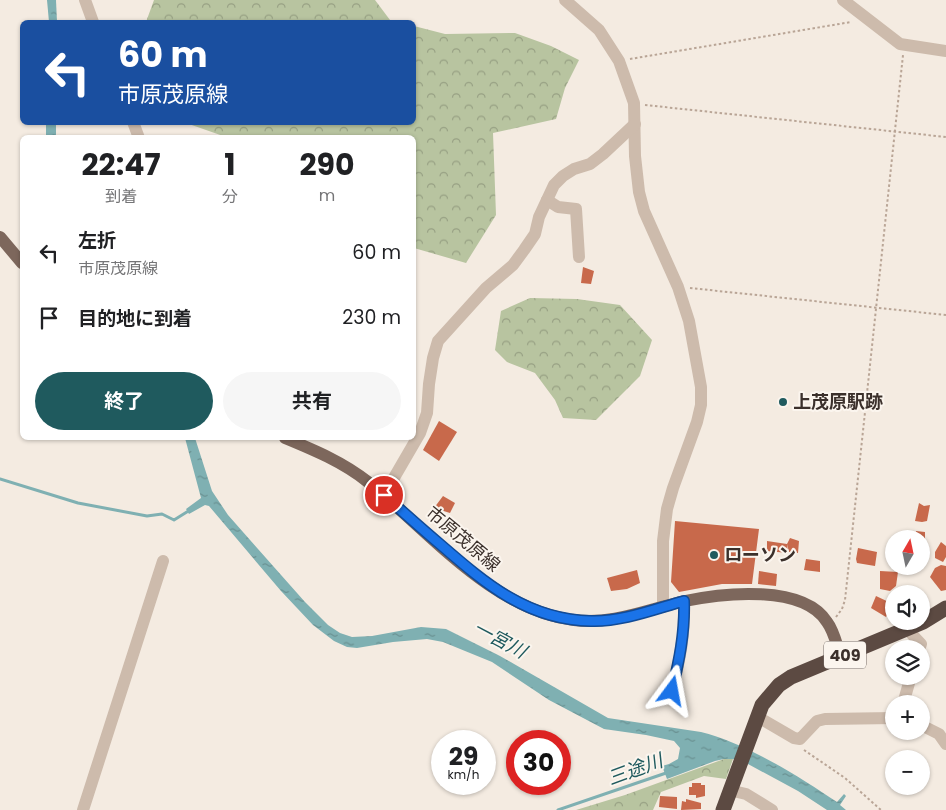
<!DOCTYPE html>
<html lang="ja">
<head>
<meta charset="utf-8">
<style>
	body { margin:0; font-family:Poppins,"Noto Sans JP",sans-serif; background:#f6f6f6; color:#202124; height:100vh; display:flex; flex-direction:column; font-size:19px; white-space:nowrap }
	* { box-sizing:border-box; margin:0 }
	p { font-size:16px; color:#757577 }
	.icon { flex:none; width:28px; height:28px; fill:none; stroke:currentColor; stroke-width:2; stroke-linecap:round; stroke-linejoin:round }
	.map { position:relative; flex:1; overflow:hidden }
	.sheet { position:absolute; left:20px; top:135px; width:396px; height:305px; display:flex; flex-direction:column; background:#fff; border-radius:8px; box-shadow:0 1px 4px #0004 }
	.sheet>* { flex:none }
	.hud { position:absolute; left:20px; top:20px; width:396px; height:105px; border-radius:8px; box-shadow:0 1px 4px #0004; background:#1a4fa0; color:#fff; overflow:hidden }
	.needle { width:32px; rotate:9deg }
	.buttons { position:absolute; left:885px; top:530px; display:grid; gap:10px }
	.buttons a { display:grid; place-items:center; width:45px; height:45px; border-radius:50%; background:#fff; box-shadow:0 1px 4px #0004; font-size:25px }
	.speed { position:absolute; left:431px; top:730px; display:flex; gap:10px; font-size:25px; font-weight:700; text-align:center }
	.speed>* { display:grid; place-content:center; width:65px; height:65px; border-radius:50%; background:#fff; box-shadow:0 1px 4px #0004; line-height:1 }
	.speed small { font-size:12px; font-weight:400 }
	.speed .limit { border:8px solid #d22; background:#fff; color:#111 }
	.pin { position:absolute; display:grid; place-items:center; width:42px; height:42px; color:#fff; margin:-21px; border:2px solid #fff; border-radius:50%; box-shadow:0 1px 5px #0007 }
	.me { position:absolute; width:55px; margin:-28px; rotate:13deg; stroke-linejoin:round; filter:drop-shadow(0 0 4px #0008) }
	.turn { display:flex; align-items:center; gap:18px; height:105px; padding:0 15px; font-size:22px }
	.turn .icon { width:65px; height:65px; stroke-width:2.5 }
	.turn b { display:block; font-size:35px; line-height:42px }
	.eta { display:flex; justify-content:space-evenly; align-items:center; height:85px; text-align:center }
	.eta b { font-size:30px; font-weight:700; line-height:35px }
	.primary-button { display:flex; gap:10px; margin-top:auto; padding:10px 15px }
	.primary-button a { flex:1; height:58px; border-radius:30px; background:#1f5a5e; color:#fff; font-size:20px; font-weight:700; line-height:58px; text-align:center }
	.primary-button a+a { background:#f6f6f6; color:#202124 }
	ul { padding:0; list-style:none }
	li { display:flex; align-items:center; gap:15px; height:65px; padding:0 15px }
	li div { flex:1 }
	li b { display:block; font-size:19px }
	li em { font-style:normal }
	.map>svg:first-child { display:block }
</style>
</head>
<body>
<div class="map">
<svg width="946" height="810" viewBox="0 0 946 810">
	<defs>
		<pattern id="forest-crowns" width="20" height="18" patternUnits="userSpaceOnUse" patternTransform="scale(1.25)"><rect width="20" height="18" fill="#b8c4a0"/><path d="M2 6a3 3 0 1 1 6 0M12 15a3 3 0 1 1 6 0" fill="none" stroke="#97a083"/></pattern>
		<pattern id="water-ripples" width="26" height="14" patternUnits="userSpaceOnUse" patternTransform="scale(1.25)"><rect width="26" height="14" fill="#7fb0b2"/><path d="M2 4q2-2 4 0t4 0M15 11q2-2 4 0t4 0" fill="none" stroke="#699091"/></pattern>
	</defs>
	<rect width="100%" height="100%" fill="#f4ebe1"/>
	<!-- forest -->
	<g fill="url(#forest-crowns)">
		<path d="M154,0H375L390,20L399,22H146Z"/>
		<path d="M414,26L445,34L515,33L551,46L579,60L565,88L556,119L493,133L496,215L466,263L414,248V138L226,137L186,123L414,122Z"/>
		<path d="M530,298L577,299L620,305L652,340L640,376L596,420L563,418L555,400L535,373L507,362L495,350L501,311Z"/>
		<path d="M724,759H733L726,779L704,776L661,792L653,810H576L625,795Z"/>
	</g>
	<!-- water -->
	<g fill="url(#water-ripples)">
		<path d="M47,0H56L57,22H49Z"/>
		<rect x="46" y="123" width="10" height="14"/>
		<path d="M185,438H195L212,491L228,515L305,602L328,625L340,633L352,637L372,636L421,627L446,629L500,656L608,718L701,732C746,743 798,776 837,802L844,794L846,796L840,805L846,810H827L798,791L748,764L733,759H724L715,761L667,779L662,766L669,764L678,759L680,748L674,741L646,735L604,729L549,700L492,662L443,642L427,639L393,642L357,648L347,647L334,641L313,625L281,591L209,506L205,505L189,514L186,509L201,498Z"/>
	</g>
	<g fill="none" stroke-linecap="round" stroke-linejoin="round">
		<!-- stream -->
		<g stroke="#7fb0b2" stroke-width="3">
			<path d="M0,479L78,503L147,516L162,514L174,520L190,510"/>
			<path d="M558,810L669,772"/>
		</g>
	</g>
	<!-- building -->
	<g fill="#c8694b">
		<path d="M583,267L594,271L591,284L581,283Z"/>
		<path d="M439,421L457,432L439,461L423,450Z"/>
		<path d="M443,496L455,503L450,513L434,508Z"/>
		<path d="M919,503L924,506L930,505L927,521L922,522L915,521Z"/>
		<path d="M675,521L759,529L752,584H722L679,592L671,582Z"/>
		<path d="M916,531L925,532V542H921V539H915Z"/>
		<path d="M790,538L799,541L798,553L789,552L787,544L788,553L767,551V541L787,544Z"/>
		<path d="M941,542L946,546V557L943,562L935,558V552Z"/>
		<path d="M858,548L877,552L875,566L857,563L856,559Z"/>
		<path d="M806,559L820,561V572L804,570Z"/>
		<path d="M941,565L946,566V590L941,591L930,577L935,568Z"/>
		<path d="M637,570L640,583L627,589L611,591L607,578Z"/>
		<path d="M759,571L777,574L776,586L758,584Z"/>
		<path d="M880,571L898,572L896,586L890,591L880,589Z"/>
		<path d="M876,596L893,604L886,617L871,608Z"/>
		<path d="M692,783H701V785H705V796L696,798V795H689V787H692Z"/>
		<path d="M660,796L677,797V809L659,807Z"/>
		<path d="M686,799L701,803V809L681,810L682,801L686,802Z"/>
	</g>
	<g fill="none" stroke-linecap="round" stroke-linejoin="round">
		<!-- path -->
		<g stroke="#b9a596" stroke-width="2" stroke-dasharray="2.5 2.5" stroke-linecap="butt">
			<path d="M630,59L851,22"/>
			<path d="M645,105L946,137"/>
			<path d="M690,288L946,315"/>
			<path d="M836,617L842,609L845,600L903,55"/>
			<path d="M804,750L845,778L881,810"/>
		</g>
		<!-- minor -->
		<g stroke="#cdbbac" stroke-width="12">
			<path d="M85,0L93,22"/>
			<path d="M565,0L599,30L619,61L634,103L635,156L639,192L644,211L678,287L689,321L701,387V405L697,422L673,488L667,509L663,541V607"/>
			<path d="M843,0L900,44L946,51"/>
			<path d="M133,122L139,138"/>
			<path d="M547,200L558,207L576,209L579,257"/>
			<path d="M384,495L420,433L427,413L429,384L433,358L438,341L486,288L513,265L524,250L535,234L539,217L554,185L563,176L574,169L590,164L603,154L635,124"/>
			<path d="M907,629L921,644L919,649"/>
			<path d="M672,691C680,659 685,635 684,601"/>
			<path d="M903,704L911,676"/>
			<path d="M758,717L794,738L800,739L817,721L825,719L894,718"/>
			<path d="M921,725L939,734L946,744"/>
			<path d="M729,790L746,794L772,810"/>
			<path d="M83,810L163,561"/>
		</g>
		<!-- major -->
		<g stroke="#7d675c" stroke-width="12">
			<path d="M0,237L22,263"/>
			<path d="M285,438C314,450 343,462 368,482C429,531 492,610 574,620C613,625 648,609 685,601C723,593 803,584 827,622C834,631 837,646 841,657"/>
		</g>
		<!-- highway -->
		<path stroke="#5c4a42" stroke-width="15" d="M723,810L762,705L779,685L791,677L923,622L946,608"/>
	</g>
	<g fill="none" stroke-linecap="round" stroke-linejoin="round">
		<!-- route casing -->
		<g stroke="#114b97" stroke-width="12">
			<path id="route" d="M384,495C403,512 422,529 441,545C486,584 528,620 591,621C622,622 655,609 684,601C685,633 679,661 672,691"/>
		</g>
		<!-- route -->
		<use href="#route" stroke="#1a73e8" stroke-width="9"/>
	</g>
	<!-- markers -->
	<g fill="#1f5a5e" stroke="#fbf5ee" stroke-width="2">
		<circle cx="783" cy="402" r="5"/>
		<circle cx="714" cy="555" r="5"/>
	</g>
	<g text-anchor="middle" stroke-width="4" stroke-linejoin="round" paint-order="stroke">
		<!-- shield labels -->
		<rect fill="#fbf5ee" stroke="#756b66" stroke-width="1" x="824" y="641.5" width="42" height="27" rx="4"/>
		<g font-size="16" font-weight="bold" fill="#3b302b">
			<text x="845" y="661">409</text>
		</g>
		<!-- poi labels -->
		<g font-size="18" font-weight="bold" fill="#3b302b" stroke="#fbf5ee" text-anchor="start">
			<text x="793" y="408">上茂原駅跡</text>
			<text x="724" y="561">ローソン</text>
		</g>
		<!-- street labels -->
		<g font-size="18" fill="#3b302b" stroke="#fbf5ee">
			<text transform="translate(463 539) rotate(40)" y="6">市原茂原線</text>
		</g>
		<!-- water labels -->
		<g font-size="19" font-style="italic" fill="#1f5a5e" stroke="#fbf5ee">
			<text transform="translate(500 639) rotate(28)" y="7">一宮川</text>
			<text transform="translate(635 769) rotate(-20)" y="7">三途川</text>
		</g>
	</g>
</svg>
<div class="buttons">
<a><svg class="needle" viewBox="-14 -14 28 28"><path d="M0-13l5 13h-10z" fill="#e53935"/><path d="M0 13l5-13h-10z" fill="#757577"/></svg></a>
<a><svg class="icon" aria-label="sound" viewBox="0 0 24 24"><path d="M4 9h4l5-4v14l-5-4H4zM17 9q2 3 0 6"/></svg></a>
<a><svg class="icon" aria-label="layers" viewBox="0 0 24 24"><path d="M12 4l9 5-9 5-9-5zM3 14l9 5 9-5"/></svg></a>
<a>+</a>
<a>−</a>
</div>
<div class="speed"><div>29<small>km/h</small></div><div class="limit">30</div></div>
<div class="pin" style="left:384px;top:495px;background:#d93025"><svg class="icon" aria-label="arrive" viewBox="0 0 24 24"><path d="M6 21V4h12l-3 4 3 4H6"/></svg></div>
<svg class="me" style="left:672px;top:691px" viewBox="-20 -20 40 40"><path d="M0-17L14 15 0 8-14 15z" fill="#1a73e8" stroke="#fff" stroke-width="4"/></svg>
<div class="hud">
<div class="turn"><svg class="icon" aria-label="left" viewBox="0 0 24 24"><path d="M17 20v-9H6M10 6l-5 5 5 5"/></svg><div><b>60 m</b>市原茂原線</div></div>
</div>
<section class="sheet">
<div class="eta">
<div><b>22:47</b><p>到着</p></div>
<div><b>1</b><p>分</p></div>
<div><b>290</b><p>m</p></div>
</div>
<ul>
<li><svg class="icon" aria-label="left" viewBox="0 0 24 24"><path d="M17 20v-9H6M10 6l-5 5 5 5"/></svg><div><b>左折</b><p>市原茂原線</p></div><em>60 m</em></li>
<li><svg class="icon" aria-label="arrive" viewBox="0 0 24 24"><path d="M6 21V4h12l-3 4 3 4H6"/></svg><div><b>目的地に到着</b></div><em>230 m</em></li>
</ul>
<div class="primary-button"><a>終了</a><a>共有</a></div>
</section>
</div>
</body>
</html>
